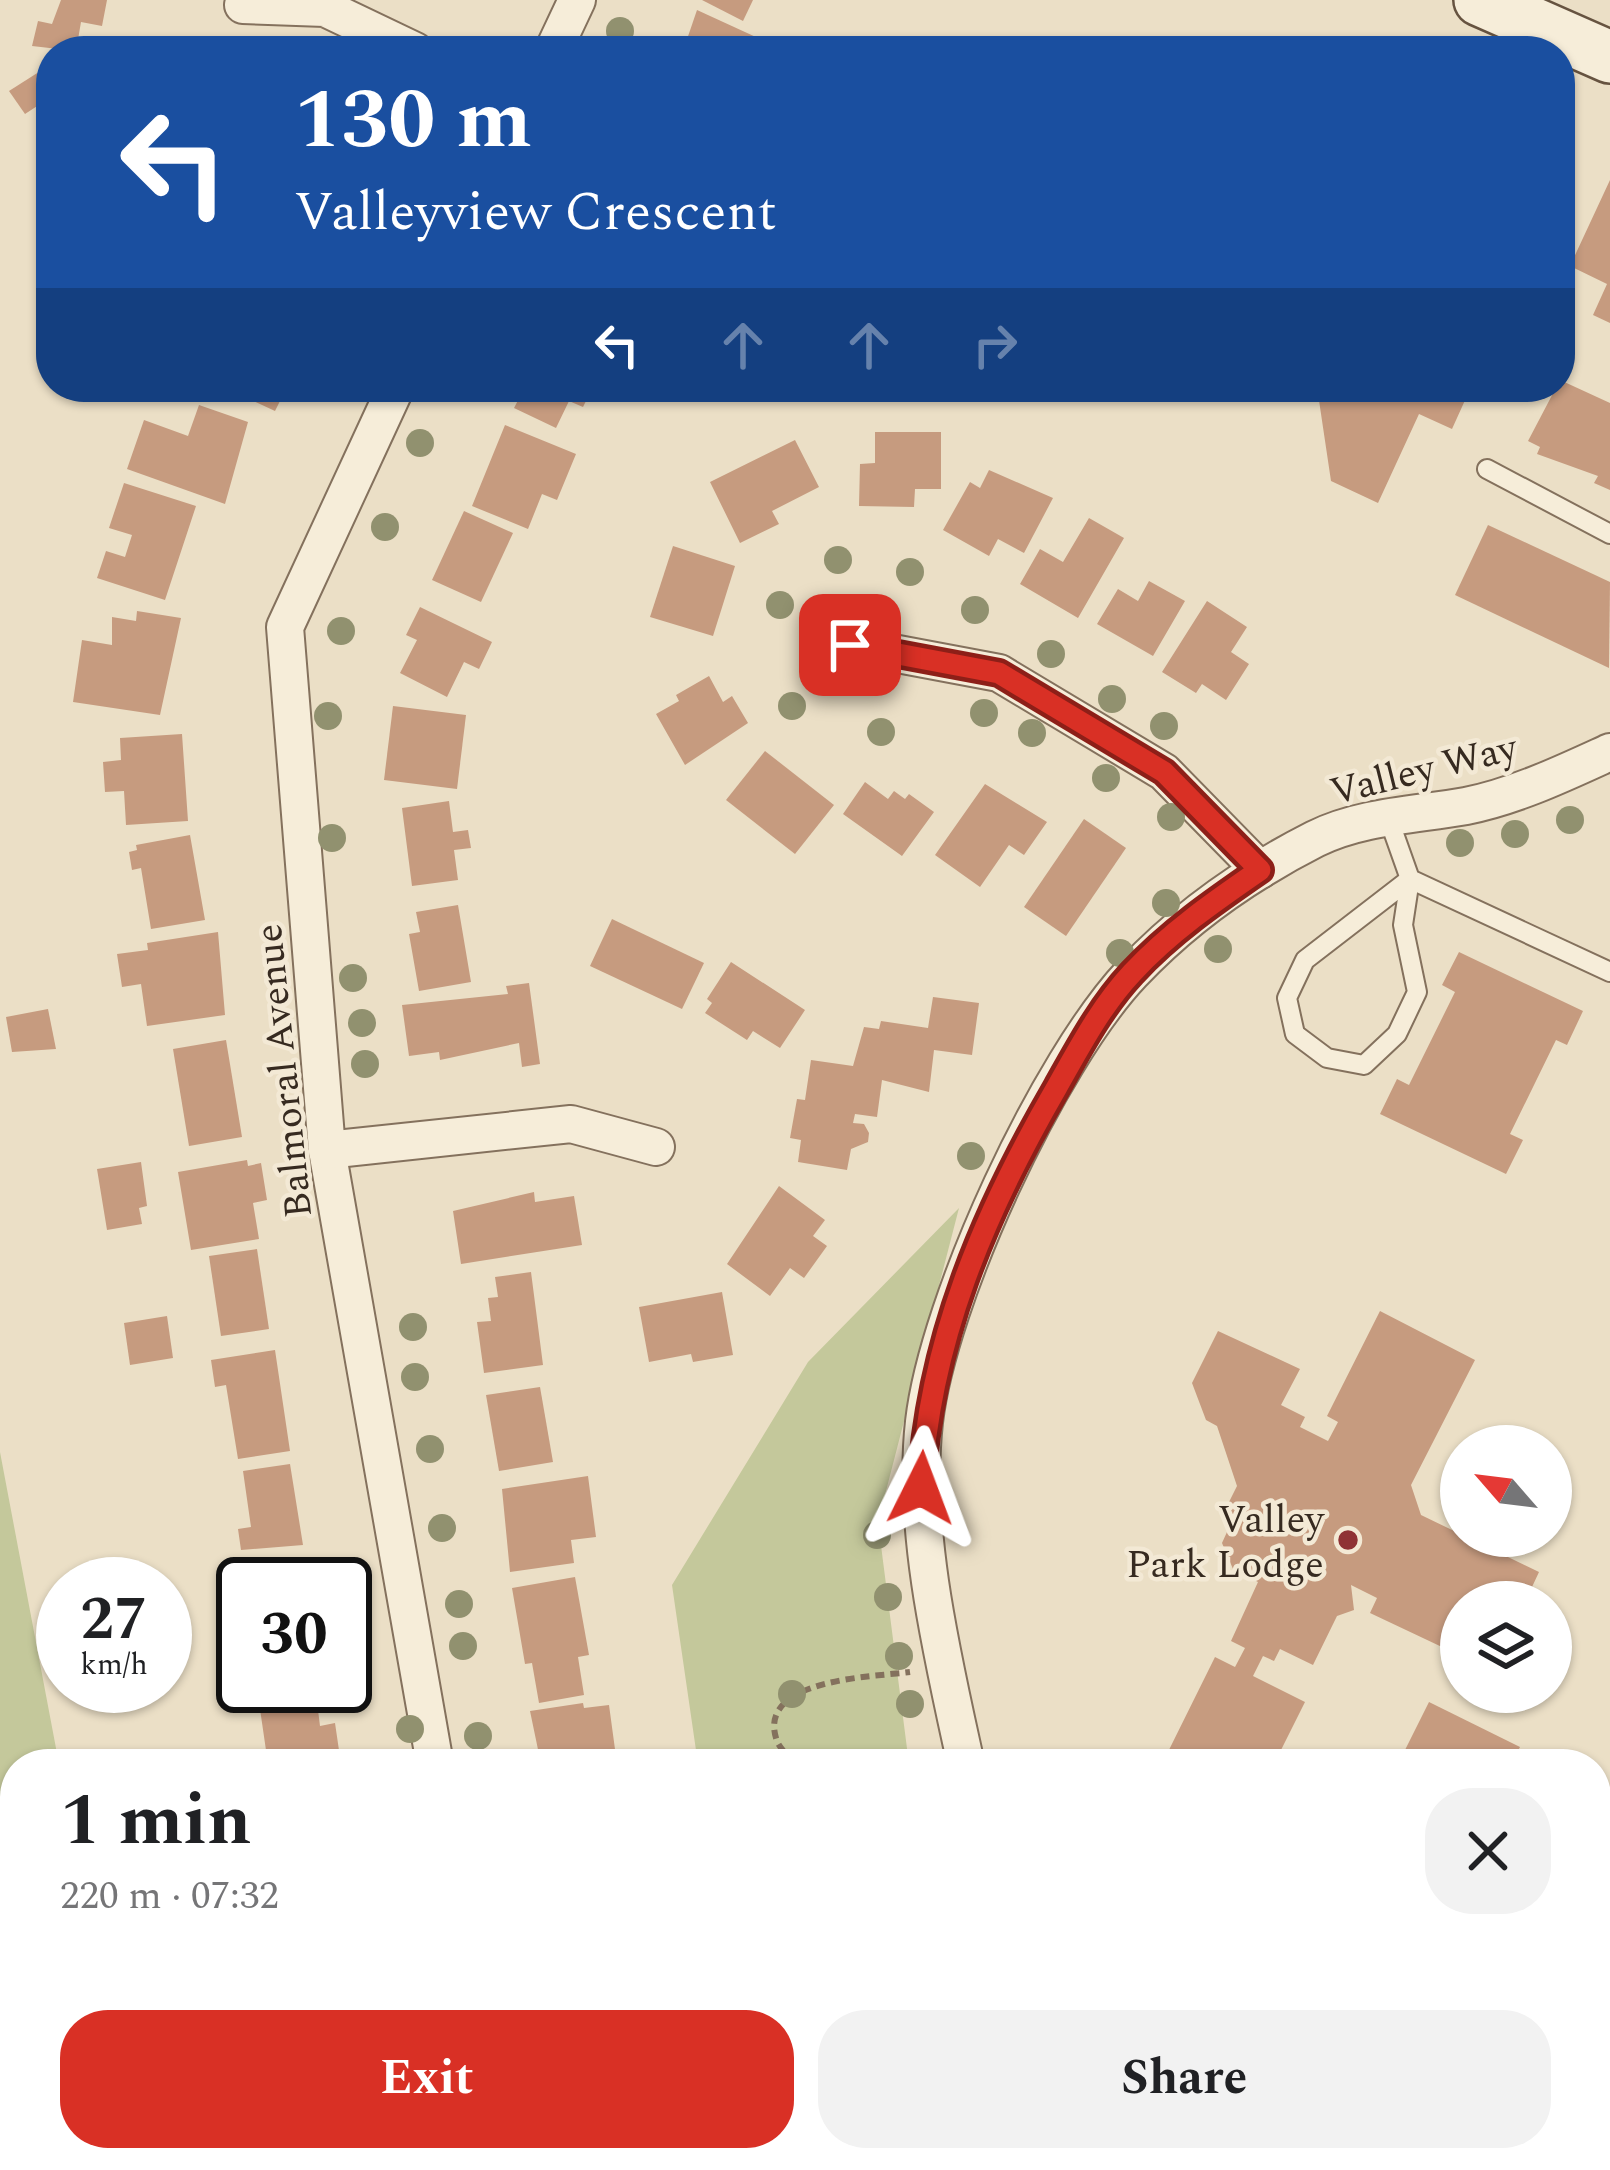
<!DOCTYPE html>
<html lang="en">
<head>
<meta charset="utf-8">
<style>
	body { margin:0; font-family:Spectral,serif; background:#f2f2f2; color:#202124; height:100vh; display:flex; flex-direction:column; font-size:45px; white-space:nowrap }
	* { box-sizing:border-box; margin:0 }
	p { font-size:39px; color:#757577 }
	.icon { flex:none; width:66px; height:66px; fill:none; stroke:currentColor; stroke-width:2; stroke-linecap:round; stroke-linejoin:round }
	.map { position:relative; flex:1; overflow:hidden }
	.drawer { position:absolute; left:0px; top:1749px; width:1611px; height:423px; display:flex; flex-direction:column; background:#fff; border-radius:48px 48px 0 0; box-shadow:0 3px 9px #0004 }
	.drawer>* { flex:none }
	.top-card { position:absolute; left:36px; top:36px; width:1539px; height:366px; border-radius:48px; box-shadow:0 3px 9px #0004; background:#1a4fa0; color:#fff; overflow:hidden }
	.needle { width:78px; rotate:298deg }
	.buttons { position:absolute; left:1440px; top:1425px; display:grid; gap:24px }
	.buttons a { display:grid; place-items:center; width:132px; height:132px; border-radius:50%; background:#fff; box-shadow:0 3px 9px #0004; font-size:60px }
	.speed { position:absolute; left:36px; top:1557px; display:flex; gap:24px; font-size:60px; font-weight:700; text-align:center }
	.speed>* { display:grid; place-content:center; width:156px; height:156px; border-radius:50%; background:#fff; box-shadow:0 3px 9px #0004; line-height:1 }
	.speed small { font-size:30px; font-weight:400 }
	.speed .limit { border:6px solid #111; border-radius:18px; background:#fff; color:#111 }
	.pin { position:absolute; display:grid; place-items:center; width:102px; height:102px; color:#fff; margin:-51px; border-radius:24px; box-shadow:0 6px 18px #0006 }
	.me { position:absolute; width:132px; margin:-66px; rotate:3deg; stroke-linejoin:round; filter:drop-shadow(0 0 9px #0008) }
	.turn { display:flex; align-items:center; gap:42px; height:252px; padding:0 60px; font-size:54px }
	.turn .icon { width:156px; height:156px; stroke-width:2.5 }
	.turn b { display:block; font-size:84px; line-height:102px }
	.lanes { display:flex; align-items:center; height:114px; padding:0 60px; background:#0003; justify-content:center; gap:60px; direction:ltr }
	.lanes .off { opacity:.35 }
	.round { display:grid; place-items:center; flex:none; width:126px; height:126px; border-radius:48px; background:#f2f2f2 }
	.summary { display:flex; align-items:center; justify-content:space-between; height:204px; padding:0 60px }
	h1 { font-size:72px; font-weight:700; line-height:90px }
	.primary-button { display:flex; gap:24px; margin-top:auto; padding:24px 60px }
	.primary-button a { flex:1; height:138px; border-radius:48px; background:#d93025; color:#fff; font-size:48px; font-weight:700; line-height:138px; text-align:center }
	.primary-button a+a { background:#f2f2f2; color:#202124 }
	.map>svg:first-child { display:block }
</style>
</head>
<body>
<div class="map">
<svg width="1610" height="2170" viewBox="0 0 1610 2170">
	<rect width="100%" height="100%" fill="#ebdfc6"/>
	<!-- green -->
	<g fill="#c4c89b">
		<path d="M959,1208L878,1522L909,1764H698L672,1585L808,1362Z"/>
		<path d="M0,1452L59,1764H15V2157H129L131,2170H0Z"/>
		<path d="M294,2157H837L831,2170H271Z"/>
	</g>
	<!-- building -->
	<g fill="#c69b7f">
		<path d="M61,0H107L102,26L81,22L76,51L32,46L38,21L52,24Z"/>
		<path d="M702,0H753L743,21Z"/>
		<path d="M697,10L758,38L752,51H683Z"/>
		<path d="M42,70L51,97L25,114L9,91Z"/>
		<path d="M1610,180V323L1593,315L1607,284L1570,266Z"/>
		<path d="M1560,380L1610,403V490L1594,483L1598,476L1537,454L1540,447L1528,441Z"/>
		<path d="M223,387H287L275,411Z"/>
		<path d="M525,387H593L583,407L569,401L556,428L514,408Z"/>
		<path d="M1317,387H1471L1452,429L1419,414L1378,503L1331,481Z"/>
		<path d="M199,405L248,422L225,504L127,469L144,420L188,436Z"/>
		<path d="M505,425L576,454L557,500L542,494L528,529L472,506Z"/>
		<path d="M875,432H941V489H915L914,507L859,506L860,464L875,463Z"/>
		<path d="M795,440L819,487L772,511L779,524L740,543L710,482Z"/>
		<path d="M989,470L1053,498L1024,553L998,539L989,556L943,530L970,482L980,488Z"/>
		<path d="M124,483L196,506L165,600L97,578L106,551L125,557L132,535L109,528Z"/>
		<path d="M464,511L513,533L481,602L432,580Z"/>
		<path d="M1089,518L1124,538L1078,618L1020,584L1040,549L1063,562Z"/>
		<path d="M1488,525L1610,582L1609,668L1455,595Z"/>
		<path d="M673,546L735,566L713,636L650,617Z"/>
		<path d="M1149,581L1185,601L1153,656L1097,624L1118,589L1138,601Z"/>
		<path d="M1207,601L1247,627L1231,652L1249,664L1226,700L1202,684L1196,693L1162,672Z"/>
		<path d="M420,607L492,642L479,669L464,662L447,697L400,673L417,640L406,635Z"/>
		<path d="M137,611L181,618L160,715L73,702L82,640L112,645V617L136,621Z"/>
		<path d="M709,676L723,702L732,696L748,723L685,765L656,714L679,701L676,695Z"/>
		<path d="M393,706L466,715L457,789L384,780Z"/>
		<path d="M182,734L188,821L126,825L124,791L105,792L103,762L121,760L120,738Z"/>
		<path d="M765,751L834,805L795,854L726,800Z"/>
		<path d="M865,782L888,799L894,791L905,799L909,794L934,812L902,856L843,814Z"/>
		<path d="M985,784L1047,822L1024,855L1009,845L980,887L935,855Z"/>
		<path d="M449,801L453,832L468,830L471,848L454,850L458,880L412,886L402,808Z"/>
		<path d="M1084,819L1126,848L1066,936L1024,907Z"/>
		<path d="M190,835L205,920L151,929L141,868L132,870L129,852L137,850L136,845Z"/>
		<path d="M458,905L471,982L419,991L409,934L420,932L416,912Z"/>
		<path d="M612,919L704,963L682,1009L590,966Z"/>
		<path d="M218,932L225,1015L147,1026L141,984L122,987L117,954L148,950L147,943Z"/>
		<path d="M1459,952L1583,1011L1567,1045L1556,1040L1510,1134L1523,1140L1506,1174L1380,1114L1397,1079L1409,1085L1455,992L1442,985Z"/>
		<path d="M731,962L805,1010L780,1048L753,1031L747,1040L705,1013L712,1003L707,999Z"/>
		<path d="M529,983L540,1064L522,1067L519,1043L440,1060L439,1052L409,1056L402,1005L508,994L506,986Z"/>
		<path d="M933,997L979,1003L972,1055L934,1050L929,1092L882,1080L877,1117L855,1114L853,1123L864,1124L869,1133L868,1142L851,1149L847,1170L798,1162L801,1140L790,1138L797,1099L805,1100L811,1060L853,1066L864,1027L879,1029L881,1021L928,1028Z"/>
		<path d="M48,1009L56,1049L12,1052L6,1017Z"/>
		<path d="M226,1040L242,1137L189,1146L173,1049Z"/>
		<path d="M247,1160L248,1166L261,1163L267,1200L253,1203L259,1239L191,1250L178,1172Z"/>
		<path d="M141,1162L147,1206L139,1208L142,1224L107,1230L97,1169Z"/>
		<path d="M779,1186L825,1220L813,1236L827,1246L804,1278L790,1268L770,1296L727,1264Z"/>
		<path d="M534,1192L535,1202L574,1196L582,1245L461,1264L453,1211Z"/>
		<path d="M257,1249L269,1329L221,1336L209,1256Z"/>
		<path d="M531,1272L543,1365L484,1373L477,1322L491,1321L488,1298L498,1297L495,1277Z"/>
		<path d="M722,1292L733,1355L693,1362L691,1354L649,1362L639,1307Z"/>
		<path d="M1380,1311L1475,1360L1411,1485L1421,1515L1539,1572L1525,1602H1461V1656L1370,1613L1377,1598L1351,1585L1354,1610L1337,1616L1313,1665L1280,1649L1274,1661L1263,1656L1253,1676L1305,1702L1274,1764H1162L1215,1657L1235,1667L1245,1648L1231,1641L1258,1582L1233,1569L1222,1543L1232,1521L1227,1506L1237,1486L1217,1426L1206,1420L1192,1383L1218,1331L1300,1369L1281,1405L1305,1417L1300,1427L1328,1441L1338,1422L1327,1416Z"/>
		<path d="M167,1316L173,1358L130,1365L124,1323Z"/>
		<path d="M275,1350L290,1451L238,1459L226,1385L215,1387L211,1360Z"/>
		<path d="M540,1387L553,1462L499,1471L486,1395Z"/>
		<path d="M290,1464L303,1545L241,1550L238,1529L251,1527L243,1471Z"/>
		<path d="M588,1476L596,1537L571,1540L574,1563L510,1572L502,1489Z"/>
		<path d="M303,1567L306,1584L229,1588L227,1579Z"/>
		<path d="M575,1577L589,1655L578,1657L584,1695L539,1703L532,1663L525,1664L512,1588Z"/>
		<path d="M254,1686H304L306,1695L316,1694L320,1726L335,1723L341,1764H268L260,1709L251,1710L247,1689Z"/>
		<path d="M1429,1702L1520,1747L1511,1764H1398Z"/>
		<path d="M583,1703L584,1708L609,1705L617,1764H541L530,1711Z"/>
		<path d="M1598,1841L1610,1847V1889L1596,1883Z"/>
		<path d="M1610,1946V1994L1596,1987V1962L1603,1961Z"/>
		<path d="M1596,2044L1610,2051V2085L1601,2104L1596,2101Z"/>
		<path d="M898,2157H947L974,2170H892Z"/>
		<path d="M1210,2157L1240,2166L1243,2161L1261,2170H1204Z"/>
	</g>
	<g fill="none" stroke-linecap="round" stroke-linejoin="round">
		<!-- service casing -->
		<g stroke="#84715d" stroke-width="22">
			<g id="service">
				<path d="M1487,469L1610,534"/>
				<path d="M1388,817L1410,879L1610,972"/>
				<path d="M1410,879L1403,925L1417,992L1397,1034L1364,1065L1327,1058L1295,1034L1287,998L1305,960Z"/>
			</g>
		</g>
		<!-- minor casing -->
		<g stroke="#84715d" stroke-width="40">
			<g id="minor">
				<path d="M243,5L325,8L415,51"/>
				<path d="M553,51L577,0"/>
				<path d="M396,387L285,627L327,1150L435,1764"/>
				<path d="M850,645L999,673L1164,772L1260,870"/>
				<path d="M327,1150L571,1124L656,1147"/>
				<path d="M966,1764C943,1659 912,1530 924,1422C938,1300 1048,1062 1132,973C1184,918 1248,873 1315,839C1361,816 1416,815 1466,806C1516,796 1564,773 1610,752"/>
				<path d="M1408,2157L1433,2170"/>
				<path d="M1094,2170L1100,2157"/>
			</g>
		</g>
		<!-- secondary casing -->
		<g stroke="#665340" stroke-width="56">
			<path id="secondary" d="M1480,0L1610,57"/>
		</g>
		<!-- path -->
		<path stroke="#84715d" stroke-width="6" stroke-dasharray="9 6" stroke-linecap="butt" d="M792,1764C788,1754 780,1749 777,1741C754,1678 875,1677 910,1672"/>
		<!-- service -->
		<use href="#service" stroke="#f6edd9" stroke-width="18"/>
		<!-- minor -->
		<use href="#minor" stroke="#f6edd9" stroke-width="36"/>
		<!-- secondary -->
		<use href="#secondary" stroke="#f6edd9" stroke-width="51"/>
	</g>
	<!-- trees -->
	<g fill="#91916f">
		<circle cx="620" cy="31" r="14"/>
		<circle cx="420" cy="443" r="14"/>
		<circle cx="385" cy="527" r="14"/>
		<circle cx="838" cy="560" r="14"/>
		<circle cx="910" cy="572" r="14"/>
		<circle cx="780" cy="605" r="14"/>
		<circle cx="975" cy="610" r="14"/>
		<circle cx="341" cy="631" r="14"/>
		<circle cx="1051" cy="654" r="14"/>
		<circle cx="1112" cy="699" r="14"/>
		<circle cx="792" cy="706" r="14"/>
		<circle cx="984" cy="713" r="14"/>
		<circle cx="328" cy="716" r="14"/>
		<circle cx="1164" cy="726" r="14"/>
		<circle cx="881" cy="732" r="14"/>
		<circle cx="1032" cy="733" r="14"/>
		<circle cx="1106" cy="778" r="14"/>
		<circle cx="1171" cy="817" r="14"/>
		<circle cx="1570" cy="820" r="14"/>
		<circle cx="1515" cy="834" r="14"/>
		<circle cx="332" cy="838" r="14"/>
		<circle cx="1460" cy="843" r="14"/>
		<circle cx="1166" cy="903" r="14"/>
		<circle cx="1218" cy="949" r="14"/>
		<circle cx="1120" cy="953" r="14"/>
		<circle cx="353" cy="978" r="14"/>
		<circle cx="362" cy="1023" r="14"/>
		<circle cx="365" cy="1064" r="14"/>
		<circle cx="971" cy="1156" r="14"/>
		<circle cx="413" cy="1327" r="14"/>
		<circle cx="415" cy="1377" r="14"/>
		<circle cx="430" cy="1449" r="14"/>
		<circle cx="442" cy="1528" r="14"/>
		<circle cx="877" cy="1535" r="14"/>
		<circle cx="888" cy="1597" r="14"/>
		<circle cx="459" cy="1604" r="14"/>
		<circle cx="463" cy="1646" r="14"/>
		<circle cx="899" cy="1656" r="14"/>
		<circle cx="792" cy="1694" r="14"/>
		<circle cx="910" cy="1704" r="14"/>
		<circle cx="410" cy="1729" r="14"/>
		<circle cx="478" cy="1736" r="14"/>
	</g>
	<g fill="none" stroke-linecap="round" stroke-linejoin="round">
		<!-- route casing -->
		<g stroke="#8d1f18" stroke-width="30">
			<path id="route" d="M850,645L999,673L1164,772L1260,870C1215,901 1170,932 1132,973C1101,1006 1079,1048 1057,1087C984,1213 929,1342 921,1488"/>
		</g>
		<!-- route -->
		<use href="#route" stroke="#d93025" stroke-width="21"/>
	</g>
	<!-- markers -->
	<circle fill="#8f3235" stroke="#f3e9d5" stroke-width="4.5" cx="1348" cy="1540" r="12"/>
	<g text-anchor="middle" stroke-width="9" stroke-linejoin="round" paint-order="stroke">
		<!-- street labels -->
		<g font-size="39" fill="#362a20" stroke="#f3e9d5">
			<text transform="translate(1423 768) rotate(-14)" y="14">Valley Way</text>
			<text transform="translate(282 1071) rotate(-96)" y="14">Balmoral Avenue</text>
		</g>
		<!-- poi labels -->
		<g font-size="39" fill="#362a20" stroke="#f3e9d5" text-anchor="end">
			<text x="1324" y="1532">Valley<tspan x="1324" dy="45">Park Lodge</tspan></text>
		</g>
	</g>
</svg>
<div class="buttons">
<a><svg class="needle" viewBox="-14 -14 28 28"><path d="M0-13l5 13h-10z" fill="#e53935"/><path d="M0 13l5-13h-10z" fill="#757577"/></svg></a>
<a><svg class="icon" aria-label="layers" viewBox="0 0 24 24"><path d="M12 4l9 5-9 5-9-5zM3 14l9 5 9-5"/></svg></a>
</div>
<div class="speed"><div>27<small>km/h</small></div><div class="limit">30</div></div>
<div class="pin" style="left:850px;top:645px;background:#d93025"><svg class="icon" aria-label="arrive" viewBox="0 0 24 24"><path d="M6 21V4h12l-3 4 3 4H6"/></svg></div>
<svg class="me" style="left:921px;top:1488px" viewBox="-20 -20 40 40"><path d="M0-17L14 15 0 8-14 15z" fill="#d93025" stroke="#fff" stroke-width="4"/></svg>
<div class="top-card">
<div class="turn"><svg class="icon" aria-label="left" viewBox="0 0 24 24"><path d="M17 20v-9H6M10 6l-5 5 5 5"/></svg><div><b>130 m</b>Valleyview Crescent</div></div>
<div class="lanes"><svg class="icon" aria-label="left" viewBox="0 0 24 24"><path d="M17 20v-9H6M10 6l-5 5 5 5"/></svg><svg class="icon off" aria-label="ahead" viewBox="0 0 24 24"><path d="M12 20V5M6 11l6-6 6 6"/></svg><svg class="icon off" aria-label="ahead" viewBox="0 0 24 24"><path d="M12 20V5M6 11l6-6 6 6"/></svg><svg class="icon off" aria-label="right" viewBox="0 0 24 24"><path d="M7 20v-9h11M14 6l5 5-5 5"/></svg></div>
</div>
<section class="drawer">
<div class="summary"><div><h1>1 min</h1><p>220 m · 07:32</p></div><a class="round"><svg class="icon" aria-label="close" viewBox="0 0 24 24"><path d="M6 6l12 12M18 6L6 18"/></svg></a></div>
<div class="primary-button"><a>Exit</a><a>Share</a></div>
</section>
</div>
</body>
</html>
